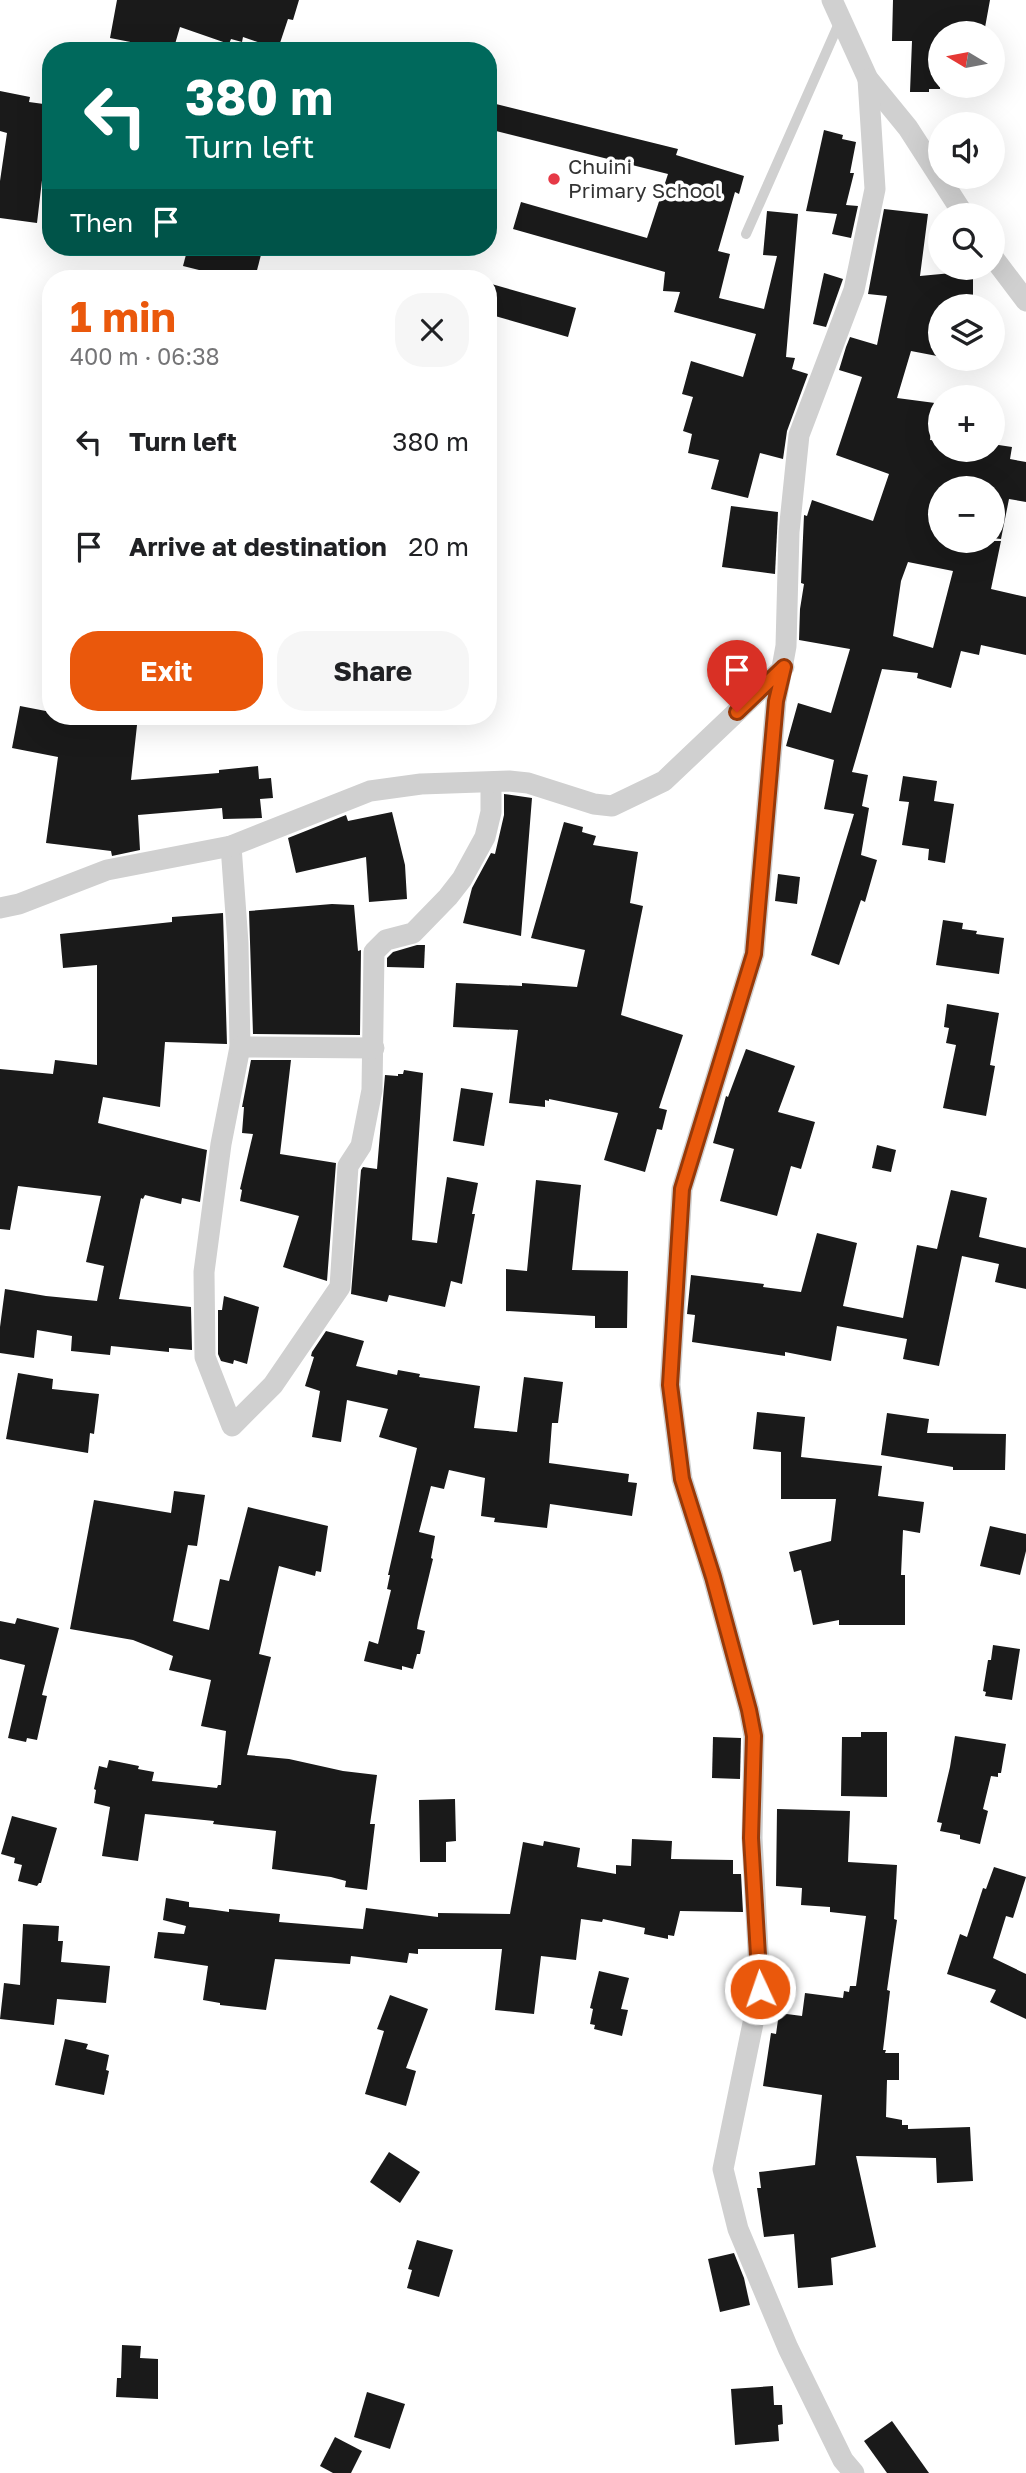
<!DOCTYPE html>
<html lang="en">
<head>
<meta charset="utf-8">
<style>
	body { margin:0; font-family:"Golos Text",sans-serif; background:#f6f6f6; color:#202124; height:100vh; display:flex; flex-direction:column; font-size:26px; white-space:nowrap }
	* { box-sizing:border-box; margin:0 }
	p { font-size:23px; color:#757577 }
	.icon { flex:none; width:38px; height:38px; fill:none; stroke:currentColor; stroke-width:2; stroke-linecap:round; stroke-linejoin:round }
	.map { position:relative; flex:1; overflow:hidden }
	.drawer { position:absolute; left:42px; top:270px; width:455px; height:455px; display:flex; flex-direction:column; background:#fff; border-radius:28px; box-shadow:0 7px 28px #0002 }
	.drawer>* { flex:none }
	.top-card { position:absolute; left:42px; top:42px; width:455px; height:214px; border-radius:28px; box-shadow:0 7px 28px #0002; background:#00695c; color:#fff; overflow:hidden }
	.needle { width:46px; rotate:280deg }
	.fabs { position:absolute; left:928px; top:21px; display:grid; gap:14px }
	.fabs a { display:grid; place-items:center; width:77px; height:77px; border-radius:50%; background:#fff; box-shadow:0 7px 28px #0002; font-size:35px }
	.pin { position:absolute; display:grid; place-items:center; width:60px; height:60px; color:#fff; margin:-72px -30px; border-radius:50% 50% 50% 0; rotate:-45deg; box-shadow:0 0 7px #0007 }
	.pin .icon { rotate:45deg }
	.me { position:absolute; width:77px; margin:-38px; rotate:357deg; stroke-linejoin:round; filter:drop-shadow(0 0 5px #0008) }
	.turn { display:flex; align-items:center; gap:24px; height:147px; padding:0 28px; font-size:32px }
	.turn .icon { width:91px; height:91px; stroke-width:2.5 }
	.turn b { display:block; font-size:49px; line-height:60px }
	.then { display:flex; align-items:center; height:66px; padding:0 28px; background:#0003; gap:14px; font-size:26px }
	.round { display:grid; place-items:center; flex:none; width:74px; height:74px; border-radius:28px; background:#f6f6f6 }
	.summary { display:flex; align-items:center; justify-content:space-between; height:119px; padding:0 28px }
	h1 { font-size:42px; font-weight:700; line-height:52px; color:#ea580c }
	.button { display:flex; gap:14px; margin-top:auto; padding:14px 28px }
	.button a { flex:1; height:80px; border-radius:28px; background:#ea580c; color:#fff; font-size:28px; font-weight:700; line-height:80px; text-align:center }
	.button a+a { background:#f6f6f6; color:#202124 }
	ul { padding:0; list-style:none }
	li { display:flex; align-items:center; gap:21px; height:105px; padding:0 28px }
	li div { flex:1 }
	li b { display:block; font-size:26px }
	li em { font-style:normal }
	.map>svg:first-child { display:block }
</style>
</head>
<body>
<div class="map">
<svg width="1026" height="2473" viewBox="0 0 1026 2473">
	<rect width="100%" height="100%" fill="#fff"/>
	<!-- building -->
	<g fill="#1a1a1a" fill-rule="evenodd">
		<path d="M117,0H299L293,20L288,19L278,49L243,37L242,42L231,39L229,44L180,27L173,51L146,49V45L110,38Z"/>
		<path d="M893,0H990L984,33H940V89H929V92H910L912,41H892Z"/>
		<path d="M0,91L30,97L29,102L51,105V147L46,146L37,223L0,218V181L7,133L0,131Z"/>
		<path d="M488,102L678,149L676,155L744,176L739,194L735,192L718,251L730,254L719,298L764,309L777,256L763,255L767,211L798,214L786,357L795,358L792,369L808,374L787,431L783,459L760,453L748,498L711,489L719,460L688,453L692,434L683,431L693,397L682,394L691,361L743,377L756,334L674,312L680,292L663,291L665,272L513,229L521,202L647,238L668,174L488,129Z"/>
		<path d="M824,130L843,135L842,139L856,142L850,173H854L846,205L858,206L851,238L832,234L837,214L806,211Z"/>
		<path d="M884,209L928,214L920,276L973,271V306H940V346L937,356L911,351L897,398L935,403L930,440L940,441V450H992V444L1012,447L1010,459L1026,462V502L1009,499L1001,539L992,538V488H940V541H1001L991,589L1026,597V655L981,645L979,655L961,651L951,688L917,678L918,673L882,669L852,772L868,775L862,806L869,808L861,855L877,860L865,902L861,900L839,965L811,955L854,814L824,809L834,760L786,746L798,703L831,713L850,649L799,640L800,609L804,584L801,583L804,515L807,516L812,500L873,521L889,474L836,455L862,377L839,370L846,347L850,337L877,345L887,296L868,294ZM908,562L953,571L933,648L893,636L901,581Z"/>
		<path d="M188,247H263L255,278H231L183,266Z"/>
		<path d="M824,273L843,279L826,327L813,324Z"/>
		<path d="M488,283L576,308L568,337L488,314Z"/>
		<path d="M731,506L778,512L775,574L722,567Z"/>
		<path d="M736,661L761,666V671L744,687L732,684Z"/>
		<path d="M20,706L51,712V716H138L131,780L219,773V770L258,766L259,779L271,778L273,798L260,799L262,818L223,819L222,808L138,815L140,850L112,856L111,851L46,843L58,757L12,748Z"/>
		<path d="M903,776L937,781L934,801L954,804L945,863L928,860L929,849L902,845L909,802L899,801Z"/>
		<path d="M504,794L532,798L521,936L463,923L472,888L491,853L495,854L504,815Z"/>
		<path d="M392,812L405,865L407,899L369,902L366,857L296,873L288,838L346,815L348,821Z"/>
		<path d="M564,822L583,827L582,832L596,836L593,845L638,852L630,903L643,906L621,1015L683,1035L659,1108L667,1110L662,1130L657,1129L645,1172L604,1160L618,1113L549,1099V1101L545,1100V1107L509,1103L518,1030L453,1027L456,983L522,986V983L577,987L585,950L531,938Z"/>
		<path d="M778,874L800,877L797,904L775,901Z"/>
		<path d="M332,904L354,905L358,951L361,950L360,1035L253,1034L249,911Z"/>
		<path d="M223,913L227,1044L165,1042L160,1107L103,1097L98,1123L207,1150L200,1202L182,1198L181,1204L145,1195L143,1199L141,1198L119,1299L191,1307L192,1350L169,1348V1352L111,1346L110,1355L71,1351L72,1336L37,1330L34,1358L0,1353V1327L5,1289L46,1296L97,1301L104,1266L86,1262L101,1196L18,1186L10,1230L0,1229V1069L53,1074L55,1060L97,1065V965L63,968L60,934L172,922V917Z"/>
		<path d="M943,920L963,923L962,929L977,931L976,934L1004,938L999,974L936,965Z"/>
		<path d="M417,945H425L424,968L387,967V958L393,952Z"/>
		<path d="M947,1004L999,1013L990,1065L995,1066L986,1116L943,1108L956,1045L946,1043L949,1028L944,1027Z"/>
		<path d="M746,1049L795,1066L778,1112L815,1122L801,1169L791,1166L777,1216L720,1201L734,1149L713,1143L726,1096L728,1097Z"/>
		<path d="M251,1060H291L280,1154L336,1163L327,1281L283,1267L299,1216L240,1201L242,1190L240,1189L253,1134L242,1133L244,1107H242Z"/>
		<path d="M404,1070L423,1073L412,1240L437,1243L447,1177L478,1183L472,1214H475L462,1284L451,1281L445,1307L389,1295L387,1302L351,1294L361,1170L363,1167L377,1169L385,1075L398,1076V1074H403Z"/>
		<path d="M461,1088L493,1093L484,1146L453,1141Z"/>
		<path d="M877,1145L896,1150L891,1172L872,1168Z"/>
		<path d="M536,1180L581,1185L572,1270L628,1271L627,1328H595V1316L506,1311V1269L527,1271Z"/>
		<path d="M951,1190L987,1198L979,1237L1026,1248V1289L995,1282L999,1264L962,1256L939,1366L903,1359L907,1339L837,1326L831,1361L785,1352V1356L692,1342L695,1315L687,1314L691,1275L764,1284L763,1287L801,1292L817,1233L857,1243L843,1306L903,1318L917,1245L937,1249Z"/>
		<path d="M224,1296L259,1307L247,1364L234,1360L233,1364L221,1361L218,1354V1310H222Z"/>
		<path d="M326,1331L364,1341L356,1366L397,1375L398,1370L420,1374L419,1377L480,1386L474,1428L517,1432L524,1377L563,1382L558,1423H552L549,1463L629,1474L628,1482L637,1483L632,1516L550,1504L547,1528L494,1522L495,1518L481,1516L485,1478L449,1470L444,1489L431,1486L419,1532L435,1536L431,1558L433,1559L418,1622L417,1629L425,1631L420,1654H417L413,1669L402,1666V1670L364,1661L369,1641L378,1644L391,1590L387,1589L390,1575H388L417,1448L379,1437L388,1409L347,1400L341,1442L312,1437L320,1391L305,1386L314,1357L311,1356L312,1352Z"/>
		<path d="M18,1373L53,1379L52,1389L99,1394L94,1434L90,1433L88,1453L6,1439Z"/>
		<path d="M757,1412L805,1417L801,1457L882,1466L878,1496L924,1502L920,1533L903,1530L901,1575H905V1625H839V1620L813,1625L801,1570L794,1572L789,1552L831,1541L836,1499H781V1452L753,1449Z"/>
		<path d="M887,1413L929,1419L927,1433L1006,1434L1005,1470H953V1467L881,1455Z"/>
		<path d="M174,1491L205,1495L197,1546L188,1545L173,1621L209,1630L220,1579L229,1581L248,1507L328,1526L321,1572L316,1571L315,1576L279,1566L259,1654L271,1657L247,1755L289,1759L343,1771L377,1775L370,1824H375L367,1890L345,1887L346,1881L331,1877L272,1869L276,1831L213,1824L214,1821L145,1814L138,1861L102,1856L110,1807L94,1803L96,1790L94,1789L99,1766L107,1768L109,1760L139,1766L138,1769L154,1772L152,1781L217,1788L218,1785H221L226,1731L201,1726L211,1680L169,1670L173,1656L133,1640L70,1629L94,1500L171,1513Z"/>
		<path d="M990,1526L1026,1534V1551L1020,1575L980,1566Z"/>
		<path d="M17,1618L59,1628L42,1695L47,1696L37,1740L27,1738L26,1742L8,1738L25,1665L0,1659V1621L15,1624Z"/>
		<path d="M993,1645L1020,1649L1012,1700L985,1696L986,1692L983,1691L988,1660H991Z"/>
		<path d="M861,1732H887V1797L841,1796L842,1737H861Z"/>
		<path d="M955,1736L1006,1744L1001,1773H998V1777L991,1776L983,1809L988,1811L980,1844L960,1839V1835L940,1831L942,1823L937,1822L950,1767Z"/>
		<path d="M713,1737L741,1738L740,1779L712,1778Z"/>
		<path d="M455,1799L456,1841L446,1842V1862H420L419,1800Z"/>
		<path d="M777,1809L850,1811L848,1862L897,1865L894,1919L897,1920L887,1990L890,1991L883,2050H886L885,2053H899V2080H887L886,2117L902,2120V2125H908V2129L970,2127L973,2181L937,2183L936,2158L856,2156L876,2247L831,2258L833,2285L798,2288L794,2234L764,2237L757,2188H761L759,2172L815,2165L822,2095L763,2086L771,2033L776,2034L779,2013L802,2016L805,1993L843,1998L844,1991L849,1992L850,1986H856L866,1916L830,1912V1907L801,1905L802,1888L776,1886Z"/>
		<path d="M12,1816L57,1828L41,1883H39L37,1886L18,1881L22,1865L14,1863L15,1858L1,1854Z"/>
		<path d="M632,1839L672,1841L671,1859L733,1860V1874H741L743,1912L680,1911L674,1936L668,1935V1939L644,1934L645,1928L603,1919L602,1922L581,1919L576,1960L541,1956L534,2014L495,2010L502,1949H418V1954L409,1953L407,1963L351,1956L350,1964L275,1959L266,2010L220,2005V2003L203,2000L208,1966L154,1958L158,1932L184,1934L186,1926L163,1920L166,1898L189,1902V1907L208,1909L229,1912V1909L280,1914L279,1922L363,1929L366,1908L438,1917V1913L510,1914L523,1842L543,1846L544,1841L580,1848L577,1867L616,1874V1865L631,1866Z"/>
		<path d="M994,1867L1026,1877L1013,1918L1006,1916L993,1958L1026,1974V2019L990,2002L996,1990L947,1974L960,1934L967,1937L983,1888L986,1889Z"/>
		<path d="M23,1924L59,1926L58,1941H63L61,1962L110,1966L106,2003L57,1999L54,2025L0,2019L4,1983L20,1985Z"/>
		<path d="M599,1971L629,1978L621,2009L628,2010L622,2036L594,2029L595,2025L590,2024L593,2009L590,2008Z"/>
		<path d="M390,1995L428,2009L406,2068L416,2071L406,2106L365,2094L384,2031L377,2029Z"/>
		<path d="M65,2039L88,2044L86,2049L109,2055L106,2070L109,2071L104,2095L55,2085Z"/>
		<path d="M389,2152L420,2172L400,2203L370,2182Z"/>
		<path d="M417,2240L453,2250L439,2297L407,2288L412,2270L408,2269Z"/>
		<path d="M734,2253L744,2278L750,2305L720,2312L708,2259Z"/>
		<path d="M122,2345L141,2346L140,2358L158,2359V2399L116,2397L117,2378H121Z"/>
		<path d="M773,2386L774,2405H782L783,2424L778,2425L779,2441L735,2445L731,2389Z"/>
		<path d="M367,2392L405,2404L390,2449L354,2437Z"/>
		<path d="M892,2421L929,2473H887L864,2441Z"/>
		<path d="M335,2437L362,2451L351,2473H333L320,2466Z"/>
	</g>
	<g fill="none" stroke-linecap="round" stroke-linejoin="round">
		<!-- lane -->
		<path stroke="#d0d0d0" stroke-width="10" d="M746,234L840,21"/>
		<!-- street -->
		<g stroke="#d0d0d0" stroke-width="21">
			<path d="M832,0L868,79L908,128L964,215"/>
			<path d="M992,256L1026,301"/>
			<path d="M231,846L238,943L240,1047L221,1144L204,1272L205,1357L232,1426L273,1385L340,1287L348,1166L361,1146L372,1090L374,952L386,940L413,933L448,897L462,879L485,837L491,812V783"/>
			<path d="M0,908L19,904L107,870L231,846L370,791L421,784L509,781L528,783L594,804L612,806L664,781L784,667"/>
			<path d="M240,1047L374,1048"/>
			<path d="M854,2473L843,2460L788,2348L738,2229L723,2169L760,1989L752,1838L754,1736L749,1710L713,1577L682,1479L670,1385L682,1189L754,954L776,701L786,646L789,532L799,435L854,290L875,189L868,79"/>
		</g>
	</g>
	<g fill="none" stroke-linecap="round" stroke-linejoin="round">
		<!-- route casing -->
		<g stroke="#983908" stroke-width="18">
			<path id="route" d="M737,712L784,667L776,701L754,954L682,1189L670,1385L682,1479L713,1577L749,1710L754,1736L751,1838L760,1989"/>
		</g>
		<!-- route -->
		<use href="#route" stroke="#ea580c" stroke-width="12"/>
	</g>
	<!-- markers -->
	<circle fill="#e63946" stroke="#fff" stroke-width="2.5" cx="554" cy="179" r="7"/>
	<g text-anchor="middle" stroke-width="7" stroke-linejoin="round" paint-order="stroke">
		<!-- poi labels -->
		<g font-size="21" fill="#333" stroke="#fff" text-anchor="start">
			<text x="568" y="174">Chuini<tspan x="568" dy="24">Primary School</tspan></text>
		</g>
	</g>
</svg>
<div class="fabs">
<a><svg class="needle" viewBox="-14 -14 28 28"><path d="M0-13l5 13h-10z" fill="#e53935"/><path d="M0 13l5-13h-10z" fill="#757577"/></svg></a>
<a><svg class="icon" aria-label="sound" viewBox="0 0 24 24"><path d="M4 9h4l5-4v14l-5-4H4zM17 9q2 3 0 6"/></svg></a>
<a><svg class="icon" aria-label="search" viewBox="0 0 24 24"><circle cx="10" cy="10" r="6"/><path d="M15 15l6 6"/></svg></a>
<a><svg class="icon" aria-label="layers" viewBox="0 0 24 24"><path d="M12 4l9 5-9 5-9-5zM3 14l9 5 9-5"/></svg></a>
<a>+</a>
<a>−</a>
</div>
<div class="pin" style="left:737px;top:712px;background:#d93025"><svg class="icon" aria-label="arrive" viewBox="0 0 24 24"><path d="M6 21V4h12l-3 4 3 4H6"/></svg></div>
<svg class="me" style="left:760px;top:1989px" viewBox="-20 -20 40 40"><circle r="17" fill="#ea580c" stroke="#fff" stroke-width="3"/><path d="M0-11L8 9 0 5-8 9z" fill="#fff"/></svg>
<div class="top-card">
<div class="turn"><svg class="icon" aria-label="left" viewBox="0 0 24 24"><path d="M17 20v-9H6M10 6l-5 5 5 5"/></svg><div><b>380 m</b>Turn left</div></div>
<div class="then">Then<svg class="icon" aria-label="arrive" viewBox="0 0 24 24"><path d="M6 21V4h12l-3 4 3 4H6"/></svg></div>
</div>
<section class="drawer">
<div class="summary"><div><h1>1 min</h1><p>400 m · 06:38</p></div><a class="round"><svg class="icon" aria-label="close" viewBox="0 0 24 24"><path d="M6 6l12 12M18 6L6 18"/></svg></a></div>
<ul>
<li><svg class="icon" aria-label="left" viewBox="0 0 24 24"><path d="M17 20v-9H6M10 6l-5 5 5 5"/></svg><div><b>Turn left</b></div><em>380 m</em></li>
<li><svg class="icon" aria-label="arrive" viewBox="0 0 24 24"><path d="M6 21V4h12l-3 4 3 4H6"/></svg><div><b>Arrive at destination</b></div><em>20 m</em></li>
</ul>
<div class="button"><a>Exit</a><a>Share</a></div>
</section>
</div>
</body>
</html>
